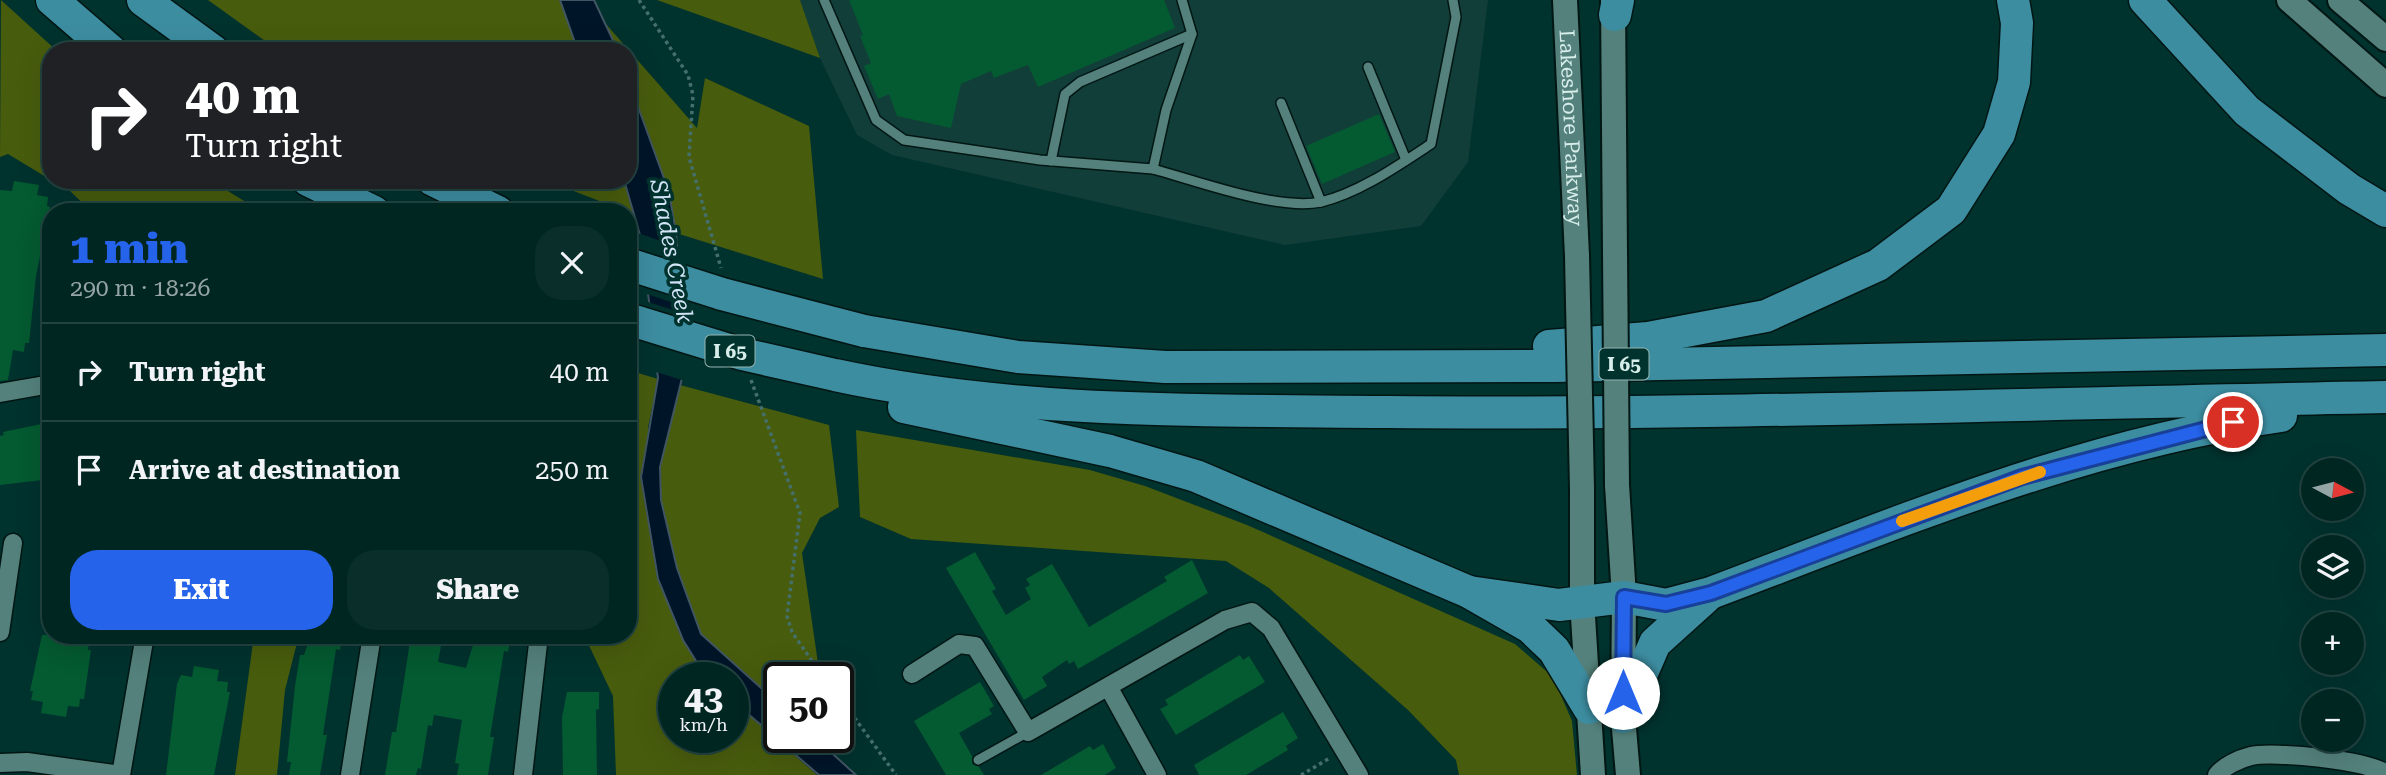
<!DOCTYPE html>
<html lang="en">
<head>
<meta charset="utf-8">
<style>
	body { margin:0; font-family:"Roboto Serif",serif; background:#0a2e2a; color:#f1f3f6; height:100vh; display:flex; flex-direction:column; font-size:26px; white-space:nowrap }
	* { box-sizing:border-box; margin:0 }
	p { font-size:23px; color:#95a5a5 }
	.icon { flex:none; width:38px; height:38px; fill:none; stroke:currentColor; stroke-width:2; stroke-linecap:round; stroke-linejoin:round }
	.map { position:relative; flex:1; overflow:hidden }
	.sheet { position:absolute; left:42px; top:203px; width:595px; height:441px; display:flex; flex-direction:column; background:#002622; border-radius:28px; box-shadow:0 7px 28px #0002,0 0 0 2px #224340 }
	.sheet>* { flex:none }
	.top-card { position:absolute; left:42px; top:42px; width:595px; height:147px; border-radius:28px; box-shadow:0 7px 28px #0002,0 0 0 2px #224340; background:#202124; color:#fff; overflow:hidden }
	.needle { width:46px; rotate:97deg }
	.tools { position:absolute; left:2301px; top:458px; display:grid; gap:14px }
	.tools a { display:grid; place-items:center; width:63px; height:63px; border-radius:50%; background:#002622; box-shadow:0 7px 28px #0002,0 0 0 2px #224340; font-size:35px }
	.speed { position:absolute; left:658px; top:662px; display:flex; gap:14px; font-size:35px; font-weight:700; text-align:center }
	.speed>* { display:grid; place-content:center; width:91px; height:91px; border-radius:50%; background:#002622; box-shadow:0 7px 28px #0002,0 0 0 2px #224340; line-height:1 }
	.speed small { font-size:18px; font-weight:400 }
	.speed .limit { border:4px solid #111; border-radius:10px; background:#fff; color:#111 }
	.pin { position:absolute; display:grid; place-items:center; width:60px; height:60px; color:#fff; margin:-30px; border:4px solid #fff; border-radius:50%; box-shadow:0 2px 7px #0007 }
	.me { position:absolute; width:77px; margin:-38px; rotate:0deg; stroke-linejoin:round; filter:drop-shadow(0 0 5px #0008) }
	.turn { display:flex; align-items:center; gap:24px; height:147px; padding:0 28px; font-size:32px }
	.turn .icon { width:91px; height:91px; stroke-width:2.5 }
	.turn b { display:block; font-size:49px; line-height:60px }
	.round { display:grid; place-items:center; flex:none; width:74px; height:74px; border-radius:28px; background:#0a2e2a }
	.summary { display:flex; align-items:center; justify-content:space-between; height:119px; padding:0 28px }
	h1 { font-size:42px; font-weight:800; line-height:52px; color:#2563eb }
	.cta { display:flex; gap:14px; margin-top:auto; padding:14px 28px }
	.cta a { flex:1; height:80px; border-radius:28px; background:#2563eb; color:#fff; font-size:28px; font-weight:800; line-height:80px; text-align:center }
	.cta a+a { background:#0a2e2a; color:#f1f3f6 }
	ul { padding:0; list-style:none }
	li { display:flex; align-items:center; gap:21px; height:98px; padding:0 28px; border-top:2px solid #224340 }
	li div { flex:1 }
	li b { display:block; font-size:26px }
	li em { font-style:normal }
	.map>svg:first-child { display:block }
</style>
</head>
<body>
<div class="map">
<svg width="2386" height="775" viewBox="0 0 2386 775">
	<rect width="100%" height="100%" fill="#00322e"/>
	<!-- built -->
	<path fill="#123e3a" d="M800,0H1488L1468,162L1421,226L1285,245L892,155L857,135L820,58Z"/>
	<!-- green -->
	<g fill="#485c0d">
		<path d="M1,0L57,51H51V180L8,154L0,157Z"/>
		<path d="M208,0H560L578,51H279Z"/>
		<path d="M657,0H800L820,58Z"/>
		<path d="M605,23L697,128L705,78L809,126L823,279L676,233L669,192L628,79V51H618Z"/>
		<path d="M52,180H210L262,212H92L69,190Z"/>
		<path d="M545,180H624L635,217L628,212Z"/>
		<path d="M628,370L658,379L648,427L683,640L706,677H674V737H733V701L817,775H616L613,696L584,635H628Z"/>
		<path d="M680,385L829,425L839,507L820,518L802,553L820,677H779V704L701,634L677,568L661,500L660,467Z"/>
		<path d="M856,430L1090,470L1145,486L1247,525L1515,644L1553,677L1572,721L1577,775H1459L1456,760L1408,710L1269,588L1226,561L911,539L860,517Z"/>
		<path d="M254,635H299L285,690L277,775H235Z"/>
	</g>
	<!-- water -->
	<g fill="#011529" stroke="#415663" stroke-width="2">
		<path d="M560,0H594L618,51H578Z"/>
		<path d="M628,79L669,192L676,233L686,362L660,467L661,500L677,568L701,634L779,704V737H814L856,775H819L733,701V677H706L683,640L658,579L641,477L658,378L642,242L624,180H628Z"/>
	</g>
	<!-- pier -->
	<g fill="#00322e">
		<path d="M635,232L681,248L686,307L644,293Z"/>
		<path d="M645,301L686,314L690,363L685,381L653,371Z"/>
	</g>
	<!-- building -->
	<g fill="#045a31">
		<path d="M849,0H1164L1175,28L1038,87L1028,65L994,78L991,71L961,84L951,128L897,116L889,94L878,99L864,66L871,63L860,36L863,35Z"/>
		<path d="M1379,114L1395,152L1322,184L1306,146Z"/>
		<path d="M14,181L39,185L37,195L48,197L47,206L50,207L36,276L29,343H25L24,352L13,350L8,380L0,381V190L12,191Z"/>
		<path d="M51,422V479L0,485V436L4,435L3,432Z"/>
		<path d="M975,552L996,589L992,591L1006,615L1031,599L1025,588L1030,585L1026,579L1052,564L1089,627L1167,581L1164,577L1192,560L1208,593L1078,669L1074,661L1069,664L1067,660L1042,677L1047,686L1024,700L946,568Z"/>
		<path d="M42,635H79L78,639L89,641L88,650H91L84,699H80L79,707L68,706L66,717L41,713L43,702L31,700L33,691H30Z"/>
		<path d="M311,635H342L340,650L336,649L323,735H327L320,775H289L291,762H287L295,686L300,655H304Z"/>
		<path d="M411,635H443L438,662L466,668L473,645L477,646L479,635H511L508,652L504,651L490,737H494L488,775H457L459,764L455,763L462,720L434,715L432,726L428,725L421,769L418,768L416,775H385L392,732H396Z"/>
		<path d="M1240,655L1243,660L1249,656L1265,682L1176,735L1160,709L1168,705L1165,700Z"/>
		<path d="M194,666L219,670L217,681L228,682L227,692H230L214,775H166L177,684L181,675L192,677Z"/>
		<path d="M980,682L994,706L989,709L992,714L959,733L972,756V764L979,767L984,775H946L914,721Z"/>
		<path d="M567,692H599V709L596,710L597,775H563L562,717Z"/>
		<path d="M1283,712L1298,738L1286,746L1288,750L1246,775H1199L1194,765Z"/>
		<path d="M1103,744L1116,768L1105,775H1041L1090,746L1093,750Z"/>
	</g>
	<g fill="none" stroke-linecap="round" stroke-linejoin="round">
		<!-- lane casing -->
		<g stroke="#021714" stroke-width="12">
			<g id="lane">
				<path d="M824,0L876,120L904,140L1040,160L1153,169L1166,110L1192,34L1182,0"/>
				<path d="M1368,67L1406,160"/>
				<path d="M1281,103L1321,202"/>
				<path d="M1051,161L1065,94L1080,82L1192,34"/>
				<path d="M1153,169C1197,181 1278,211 1321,202C1359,193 1399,165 1431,144L1456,17L1453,0"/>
				<path d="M978,760L1028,732"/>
			</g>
		</g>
		<!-- street casing -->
		<g stroke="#021714" stroke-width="21">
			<g id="street">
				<path d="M0,393L51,384"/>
				<path d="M0,632L13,543"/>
				<path d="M912,674L959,644L975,646L1028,732L1225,620L1252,612L1271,628L1359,775"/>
				<path d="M1109,688L1157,775"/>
				<path d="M0,763L27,762L121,775"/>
				<path d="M121,775L145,635"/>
				<path d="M350,775L372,635"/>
				<path d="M523,775L539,635"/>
				<path d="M2217,775C2224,766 2239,759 2251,756C2272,751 2370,760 2386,774"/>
			</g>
		</g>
		<!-- secondary casing -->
		<g stroke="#021714" stroke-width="28">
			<g id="secondary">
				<path id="s1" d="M1565,0L1577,256"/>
				<path d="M1613,0L1615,254"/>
				<path d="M2289,0L2386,85"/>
				<path d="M2340,0L2386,39"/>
				<path d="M1617,485L1624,597L1623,717L1628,775"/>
				<path d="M1582,489V601L1593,775"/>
			</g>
		</g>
		<!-- highway casing -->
		<g stroke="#021714" stroke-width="35">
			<g id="highway">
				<path d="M52,0L111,51"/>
				<path d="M143,0L213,51"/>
				<path d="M2145,0L2247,111L2349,189L2386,211"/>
				<path d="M1615,15L1618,0"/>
				<path d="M308,180L374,212"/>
				<path d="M433,180L498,212"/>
				<path d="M628,264L722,294"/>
				<path d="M864,331L1018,357L1165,367L1555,366L2386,350"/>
				<path d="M1549,346L1648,338L1766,316L1878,265L1951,210L1999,134L2014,82L2017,23L2013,0"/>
				<path d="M835,375C1016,414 1202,410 1387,412C1720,415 2053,403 2386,397"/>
				<path d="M904,407L1110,451L1196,476L1469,592L1530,627L1554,650L1589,708"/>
				<path d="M1469,592L1559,605L1624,597L1666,605L1711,593C1897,523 2083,444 2281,416"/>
				<path d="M1623,717L1655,643L1706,597"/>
			</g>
		</g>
		<!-- path -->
		<g stroke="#456f6b" stroke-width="3.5" stroke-dasharray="3.5 3.5" stroke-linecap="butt">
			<path d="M639,0L688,75L693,95L689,157L721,268"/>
			<path d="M751,380L800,513L787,616L792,632L823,677"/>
			<path d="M838,695L896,775"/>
			<path d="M1301,775L1330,758"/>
		</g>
		<!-- lane -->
		<use href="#lane" stroke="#54817b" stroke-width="9"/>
		<!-- street -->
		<use href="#street" stroke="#54817b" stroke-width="18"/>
		<!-- secondary -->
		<use href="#secondary" stroke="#54817b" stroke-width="24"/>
		<!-- highway -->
		<use href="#highway" stroke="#3d8da1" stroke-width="32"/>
		<!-- secondary-bridge casing -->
		<g stroke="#021714" stroke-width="28" stroke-linecap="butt">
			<g id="secondary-bridge">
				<path d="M1615,254L1617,485"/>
				<path d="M1577,256L1582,489"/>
			</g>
		</g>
		<!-- highway-bridge casing -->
		<g stroke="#021714" stroke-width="35" stroke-linecap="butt">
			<g id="highway-bridge">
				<path d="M722,294L864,331"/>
				<path d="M628,319L742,354L835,375"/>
			</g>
		</g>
		<!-- secondary-bridge -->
		<use href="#secondary-bridge" stroke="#54817b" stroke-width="24"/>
		<!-- highway-bridge -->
		<use href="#highway-bridge" stroke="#3d8da1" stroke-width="32"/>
	</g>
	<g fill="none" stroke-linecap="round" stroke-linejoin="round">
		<!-- route casing -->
		<g stroke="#184099" stroke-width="18">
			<path id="route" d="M1623,693L1624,597L1666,604L1711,593L2022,477L2233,422"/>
		</g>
		<!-- route -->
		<use href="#route" stroke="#2563eb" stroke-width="12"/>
		<!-- slow -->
		<path stroke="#f59e0b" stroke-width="12" d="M1902,521L2040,472"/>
	</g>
	<g text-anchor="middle" stroke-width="7" stroke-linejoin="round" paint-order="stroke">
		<!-- shield labels -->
		<g fill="#00322e" stroke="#96b5b2" stroke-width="2">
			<rect x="705.5" y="335.5" width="49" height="31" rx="5"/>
			<rect x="1599.5" y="348.5" width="49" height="31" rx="5"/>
		</g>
		<g font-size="19" font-weight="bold" fill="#d6edea">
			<text x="730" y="358">I 65</text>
			<text x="1624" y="371">I 65</text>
		</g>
		<!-- street labels -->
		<g font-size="21" fill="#d6edea" stroke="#00322e">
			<text dy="7" stroke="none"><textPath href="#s1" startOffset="128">Lakeshore Parkway</textPath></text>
		</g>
		<!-- water labels -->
		<g font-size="23" font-style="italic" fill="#d2e4f6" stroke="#00322e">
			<text transform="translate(672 251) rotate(79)" y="8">Shades Creek</text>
		</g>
	</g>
</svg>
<div class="tools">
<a><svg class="needle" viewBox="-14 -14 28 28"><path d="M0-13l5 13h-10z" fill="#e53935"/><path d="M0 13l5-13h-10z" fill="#95a5a5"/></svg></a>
<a><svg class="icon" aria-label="layers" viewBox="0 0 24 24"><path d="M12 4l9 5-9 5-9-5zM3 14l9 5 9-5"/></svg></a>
<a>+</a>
<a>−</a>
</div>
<div class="speed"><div>43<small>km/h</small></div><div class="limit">50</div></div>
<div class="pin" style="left:2233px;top:422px;background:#d93025"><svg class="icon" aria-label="arrive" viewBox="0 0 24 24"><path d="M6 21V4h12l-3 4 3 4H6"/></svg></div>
<svg class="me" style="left:1623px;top:693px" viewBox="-20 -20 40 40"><circle r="19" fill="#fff"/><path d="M0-13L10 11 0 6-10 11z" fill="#2563eb"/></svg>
<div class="top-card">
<div class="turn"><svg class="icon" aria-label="right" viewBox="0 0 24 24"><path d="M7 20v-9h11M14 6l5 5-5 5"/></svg><div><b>40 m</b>Turn right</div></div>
</div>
<section class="sheet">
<div class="summary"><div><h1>1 min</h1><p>290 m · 18:26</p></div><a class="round"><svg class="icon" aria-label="close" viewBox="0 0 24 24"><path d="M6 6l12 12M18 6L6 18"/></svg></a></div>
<ul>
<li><svg class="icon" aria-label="right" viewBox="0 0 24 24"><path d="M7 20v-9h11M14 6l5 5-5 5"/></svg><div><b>Turn right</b></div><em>40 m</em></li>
<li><svg class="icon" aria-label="arrive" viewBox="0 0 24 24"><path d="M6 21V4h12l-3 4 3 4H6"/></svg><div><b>Arrive at destination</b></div><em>250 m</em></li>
</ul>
<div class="cta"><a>Exit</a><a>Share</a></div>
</section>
</div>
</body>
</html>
